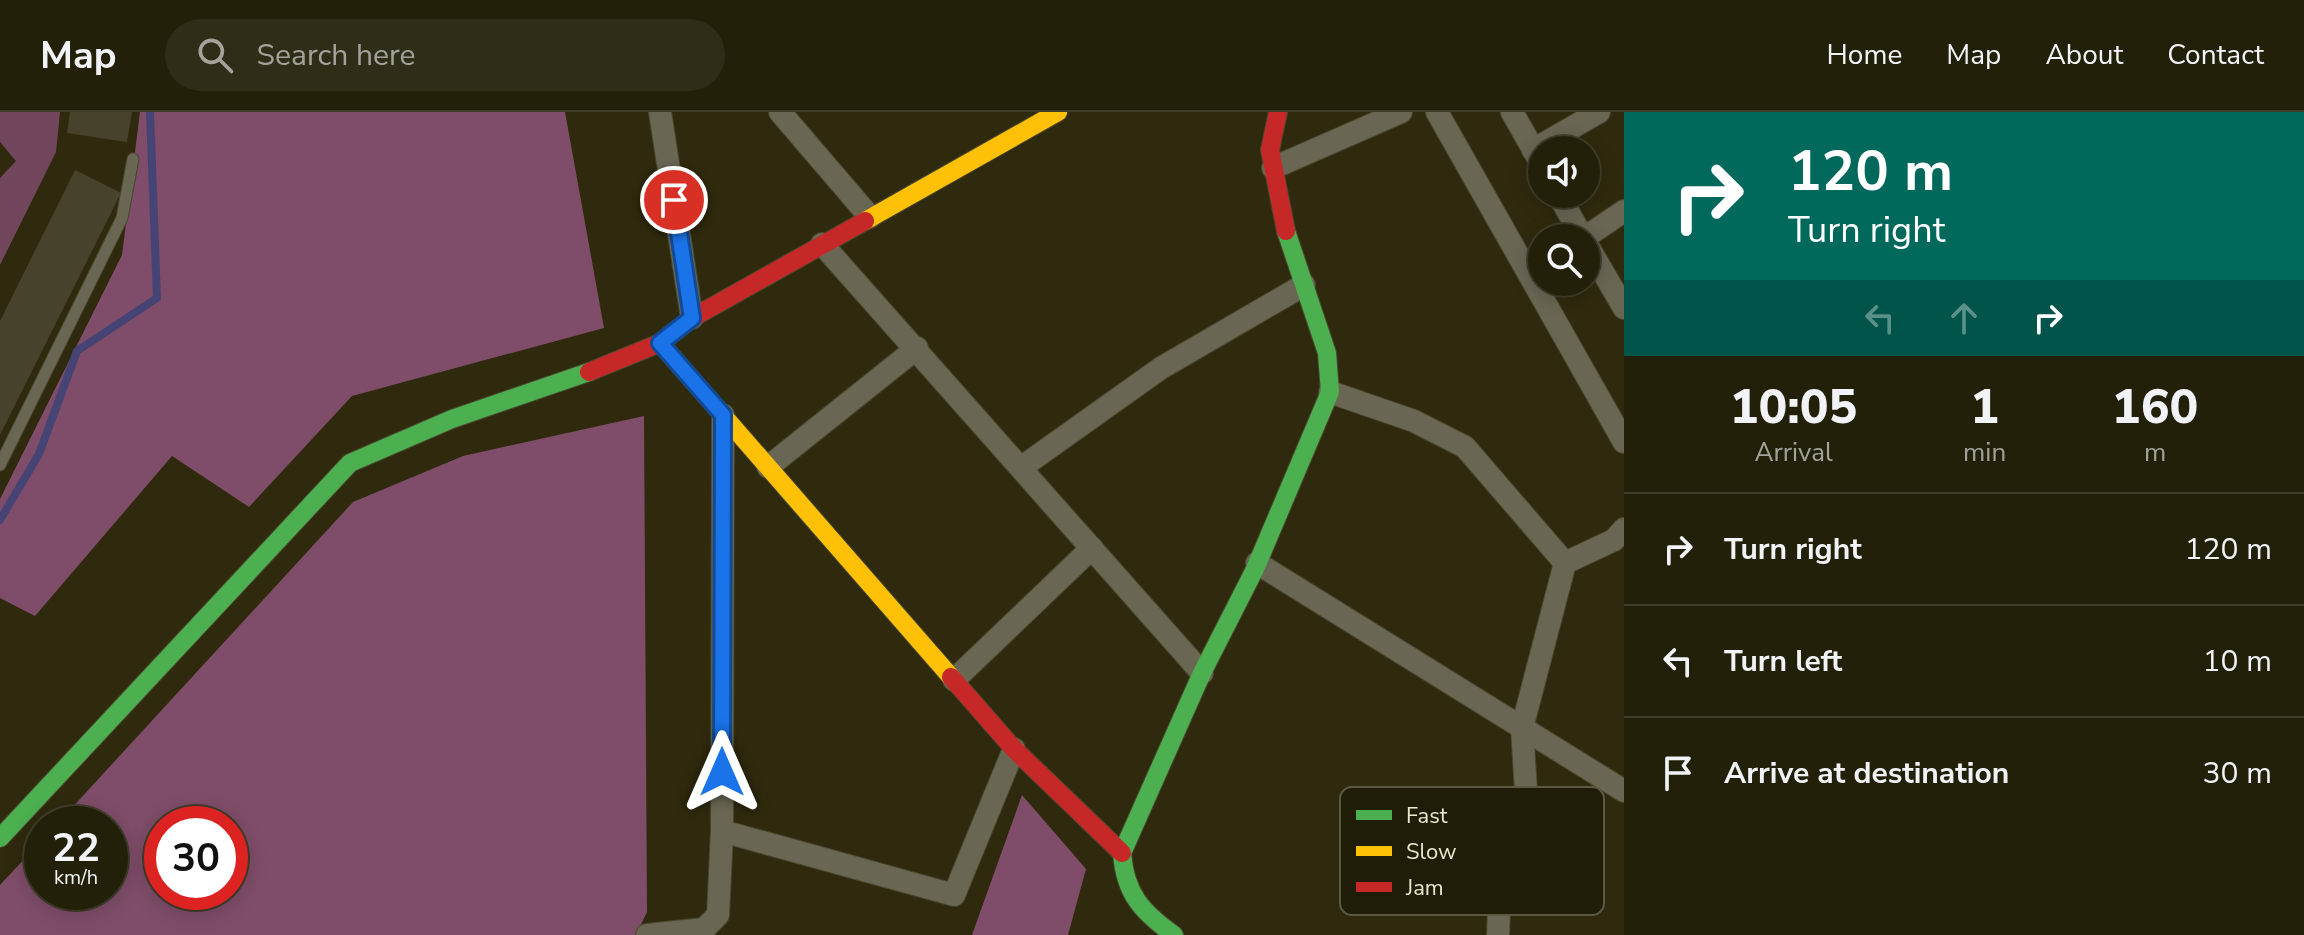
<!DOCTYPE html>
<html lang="en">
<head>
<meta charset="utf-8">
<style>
	body { margin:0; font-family:"Nunito Sans",sans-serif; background:#2f2d18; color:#f1f3f6; height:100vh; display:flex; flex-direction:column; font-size:30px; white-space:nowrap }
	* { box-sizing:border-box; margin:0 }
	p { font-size:26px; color:#a3a39c }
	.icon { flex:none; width:44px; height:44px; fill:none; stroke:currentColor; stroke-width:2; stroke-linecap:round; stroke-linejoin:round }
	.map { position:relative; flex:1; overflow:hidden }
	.sheet { display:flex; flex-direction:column; background:#23200a; width:680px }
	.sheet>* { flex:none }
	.guide { background:#00695c; color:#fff; overflow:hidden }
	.controls { position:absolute; left:1528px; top:24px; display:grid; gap:16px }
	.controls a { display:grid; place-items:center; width:72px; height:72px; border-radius:50%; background:#23200a; box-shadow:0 4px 20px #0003,0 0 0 2px #403e2b; font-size:40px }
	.speed { position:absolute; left:24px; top:694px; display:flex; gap:16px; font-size:40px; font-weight:700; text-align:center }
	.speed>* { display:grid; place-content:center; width:104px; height:104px; border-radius:50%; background:#23200a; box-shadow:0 4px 20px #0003,0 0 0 2px #403e2b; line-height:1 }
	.speed small { font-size:20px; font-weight:400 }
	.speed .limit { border:12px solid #d22; background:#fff; color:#111 }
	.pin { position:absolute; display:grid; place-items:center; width:68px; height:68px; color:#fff; margin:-34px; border:4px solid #fff; border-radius:50%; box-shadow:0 2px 8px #0007 }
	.me { position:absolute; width:88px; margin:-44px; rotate:0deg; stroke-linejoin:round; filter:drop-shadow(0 0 6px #0008) }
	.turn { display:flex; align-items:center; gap:28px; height:168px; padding:0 32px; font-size:36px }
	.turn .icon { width:104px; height:104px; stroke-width:2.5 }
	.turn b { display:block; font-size:56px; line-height:68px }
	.lanes { display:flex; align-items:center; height:76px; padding:0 32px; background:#0003; justify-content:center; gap:40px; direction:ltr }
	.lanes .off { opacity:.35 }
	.eta { display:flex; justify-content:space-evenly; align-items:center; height:136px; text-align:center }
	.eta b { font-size:48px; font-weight:800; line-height:56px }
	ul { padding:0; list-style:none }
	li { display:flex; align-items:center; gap:24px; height:112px; padding:0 32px; border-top:2px solid #403e2b }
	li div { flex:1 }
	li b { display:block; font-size:30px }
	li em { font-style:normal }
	header { display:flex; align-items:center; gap:48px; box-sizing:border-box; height:112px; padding:0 40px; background:#23200a; border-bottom:2px solid #403e2b }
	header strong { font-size:38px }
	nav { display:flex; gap:44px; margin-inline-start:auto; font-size:28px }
	.search { width:560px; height:72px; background:#2f2d18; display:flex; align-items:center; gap:20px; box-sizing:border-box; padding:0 28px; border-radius:44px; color:#a3a39c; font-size:30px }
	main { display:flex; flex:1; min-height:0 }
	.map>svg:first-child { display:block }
</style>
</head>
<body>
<header>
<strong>Map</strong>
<div class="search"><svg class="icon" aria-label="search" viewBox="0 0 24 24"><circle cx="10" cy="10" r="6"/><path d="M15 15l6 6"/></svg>Search here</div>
<nav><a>Home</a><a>Map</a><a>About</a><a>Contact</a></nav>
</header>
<main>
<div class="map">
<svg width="1624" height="823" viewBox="0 0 1624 823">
	<rect width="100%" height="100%" fill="#2f2a0d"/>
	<!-- green -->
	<path fill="#72475e" d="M0,0H60L56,40L0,153V66L16,49L0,30Z"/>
	<!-- forest -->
	<g fill="#7f4d69" fill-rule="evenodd">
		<path d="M140,0H565L604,216L352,284L249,395L172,344L35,504L0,486V387L122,143Z"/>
		<path d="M644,304L647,800L636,823H0V773L42,728V780H110V712H57L353,390L463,344ZM162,712H230V780H162Z"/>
		<path d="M1022,683L1086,757L1068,823H972Z"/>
	</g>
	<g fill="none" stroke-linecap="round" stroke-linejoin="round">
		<!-- stream -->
		<path stroke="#454475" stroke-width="8" d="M0,408L39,342L77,239L157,186L150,0"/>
	</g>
	<!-- building -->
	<g fill="#46422b">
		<path d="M70,0H132L127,30L67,21Z"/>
		<path d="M75,58L121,81L0,323V209Z"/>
	</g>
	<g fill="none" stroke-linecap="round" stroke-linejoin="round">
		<!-- lane casing -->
		<g stroke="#4a472e" stroke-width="13">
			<path id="lane" d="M0,353L122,106L133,47"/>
		</g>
		<!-- street casing -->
		<g stroke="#4a472e" stroke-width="24">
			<g id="street">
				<path d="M660,0L692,206"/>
				<path d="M780,0L870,105"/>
				<path d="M1437,0L1624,330"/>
				<path d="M1512,0L1542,53"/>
				<path d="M1533,38L1599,0"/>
				<path d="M1273,56L1401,0"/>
				<path d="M1558,82L1583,126"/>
				<path d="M1584,126L1624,99"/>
				<path d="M1586,131L1624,196"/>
				<path d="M822,132L1202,561"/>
				<path d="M1330,280L1414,309L1465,335L1565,451L1522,616L1527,695L1499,799L1498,823"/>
				<path d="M768,355L917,236"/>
				<path d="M1022,355L1161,256L1304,173"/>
				<path d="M1257,451L1624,679"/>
				<path d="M1565,451L1614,428L1624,417"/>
				<path d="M954,568L1092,436"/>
				<path d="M722,719L954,783L1014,637"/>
				<path d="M647,823L704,817L718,803L722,719L723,303"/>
			</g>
		</g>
		<!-- fast casing -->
		<g stroke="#4a472e" stroke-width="20">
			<g id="fast">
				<path d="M0,726L350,351L452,307L589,260"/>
				<path d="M1174,823C1142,800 1125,782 1122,741L1202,561L1255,457L1330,280L1327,241L1286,119"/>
			</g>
		</g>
		<!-- slow casing -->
		<g stroke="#4a472e" stroke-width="20">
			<g id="slow">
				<path d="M865,109L1058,0"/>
				<path d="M660,231L951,565"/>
			</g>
		</g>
		<!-- jam casing -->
		<g stroke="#4a472e" stroke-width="20">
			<g id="jam">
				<path d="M1278,0L1270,38L1286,119"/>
				<path d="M589,260L660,231L692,206L865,109"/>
				<path d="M951,565L1014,637L1122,741"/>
			</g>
		</g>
		<!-- lane -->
		<use href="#lane" stroke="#696654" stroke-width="11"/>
		<!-- street -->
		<use href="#street" stroke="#696654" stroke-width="22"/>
		<!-- fast -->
		<use href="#fast" stroke="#4caf50" stroke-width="18"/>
		<!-- slow -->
		<use href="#slow" stroke="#ffc107" stroke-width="18"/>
		<!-- jam -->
		<use href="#jam" stroke="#c62828" stroke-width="18"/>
	</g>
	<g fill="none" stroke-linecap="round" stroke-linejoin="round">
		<!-- route casing -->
		<g stroke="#114b97" stroke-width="20">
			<path id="route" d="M674,88L692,206L660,231L723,303L722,660"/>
		</g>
		<!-- route -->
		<use href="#route" stroke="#1a73e8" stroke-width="14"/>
	</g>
	<!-- legend -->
	<rect x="1340" y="675" width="264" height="128" rx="12" fill="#1f1c08" stroke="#5c5943" stroke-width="2"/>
	<rect x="1356" y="698" width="36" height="10" fill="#4caf50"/>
	<rect x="1356" y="734" width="36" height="10" fill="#ffc107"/>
	<rect x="1356" y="770" width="36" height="10" fill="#c62828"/>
	<g font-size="22" fill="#eae7cd">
		<text x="1406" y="711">Fast</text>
		<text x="1406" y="747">Slow</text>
		<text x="1406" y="783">Jam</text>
	</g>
</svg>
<div class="controls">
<a><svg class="icon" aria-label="sound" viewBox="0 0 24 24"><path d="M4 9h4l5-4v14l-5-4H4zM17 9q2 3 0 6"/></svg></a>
<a><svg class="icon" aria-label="search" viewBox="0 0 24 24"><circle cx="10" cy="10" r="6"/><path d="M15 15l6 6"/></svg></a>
</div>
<div class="speed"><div>22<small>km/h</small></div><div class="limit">30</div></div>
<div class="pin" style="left:674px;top:88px;background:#d93025"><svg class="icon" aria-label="arrive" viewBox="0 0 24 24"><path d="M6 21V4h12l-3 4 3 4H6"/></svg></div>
<svg class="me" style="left:722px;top:660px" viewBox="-20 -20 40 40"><path d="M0-17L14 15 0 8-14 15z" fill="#1a73e8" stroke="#fff" stroke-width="4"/></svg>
</div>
<section class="sheet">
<div class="guide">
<div class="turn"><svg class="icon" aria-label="right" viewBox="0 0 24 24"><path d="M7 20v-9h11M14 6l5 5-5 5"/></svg><div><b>120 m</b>Turn right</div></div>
<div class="lanes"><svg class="icon off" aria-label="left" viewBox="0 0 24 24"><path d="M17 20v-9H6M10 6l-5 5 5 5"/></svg><svg class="icon off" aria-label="ahead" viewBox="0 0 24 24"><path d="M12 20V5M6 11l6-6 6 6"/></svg><svg class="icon" aria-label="right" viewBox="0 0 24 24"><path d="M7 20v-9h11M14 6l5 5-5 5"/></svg></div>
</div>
<div class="eta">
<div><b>10:05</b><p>Arrival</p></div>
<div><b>1</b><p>min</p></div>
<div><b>160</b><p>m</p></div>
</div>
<ul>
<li><svg class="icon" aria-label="right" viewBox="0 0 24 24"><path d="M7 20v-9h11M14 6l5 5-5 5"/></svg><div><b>Turn right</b></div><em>120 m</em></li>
<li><svg class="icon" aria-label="left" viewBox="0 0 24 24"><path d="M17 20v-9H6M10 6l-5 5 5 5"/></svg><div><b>Turn left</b></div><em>10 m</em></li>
<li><svg class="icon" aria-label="arrive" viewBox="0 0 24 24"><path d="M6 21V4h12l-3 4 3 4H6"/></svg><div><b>Arrive at destination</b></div><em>30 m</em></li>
</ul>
</section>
</main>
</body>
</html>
